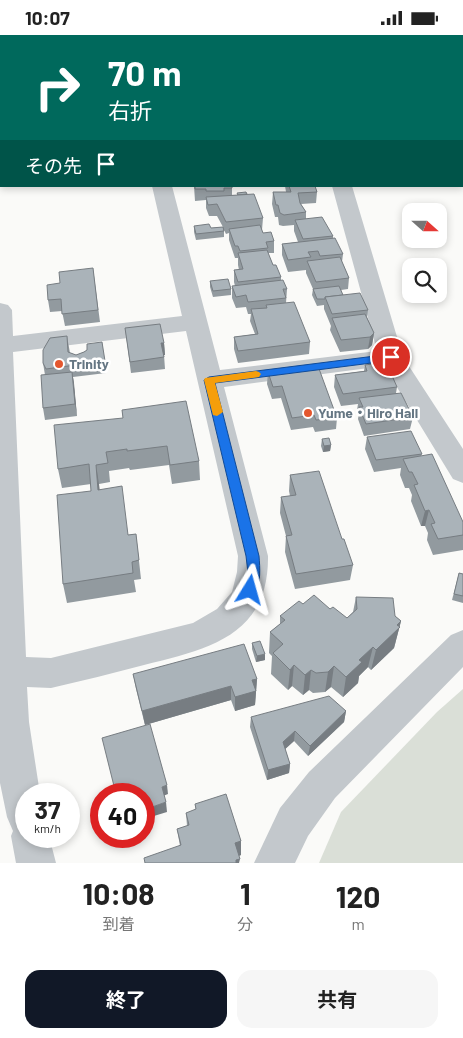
<!DOCTYPE html>
<html lang="ja">
<head>
<meta charset="utf-8">
<style>
	body { margin:0; font-family:Barlow,"Noto Sans JP",sans-serif; background:#f6f6f6; color:#222; height:100vh; display:flex; flex-direction:column; font-size:19px; white-space:nowrap }
	* { box-sizing:border-box; margin:0 }
	p { font-size:16px; color:#767676 }
	.icon { flex:none; width:28px; height:28px; fill:none; stroke:currentColor; stroke-width:2; stroke-linecap:round; stroke-linejoin:round }
	.map { position:relative; height:828px; overflow:hidden }
	.sheet { display:flex; flex-direction:column; background:#fff; flex:1 }
	.sheet>* { flex:none }
	.hud { position:absolute; left:0px; top:0px; width:464px; height:152px; box-shadow:0 2px 8px #0003; background:#00695c; color:#fff; overflow:hidden }
	.needle { width:32px; rotate:111deg }
	.tools { position:absolute; left:402px; top:168px; display:grid; gap:10px }
	.tools a { display:grid; place-items:center; width:45px; height:45px; border-radius:10px; background:#fff; box-shadow:0 2px 8px #0003; font-size:25px }
	.speed { position:absolute; left:15px; top:748px; display:flex; gap:10px; font-size:25px; font-weight:700; text-align:center }
	.speed>* { display:grid; place-content:center; width:65px; height:65px; border-radius:50%; background:#fff; box-shadow:0 2px 8px #0003; line-height:1 }
	.speed small { font-size:12px; font-weight:400 }
	.speed .limit { border:8px solid #d22; background:#fff; color:#111 }
	.pin { position:absolute; display:grid; place-items:center; width:42px; height:42px; color:#fff; margin:-21px; border:2px solid #fff; border-radius:50%; box-shadow:0 1px 5px #0007 }
	.me { position:absolute; width:55px; margin:-28px; rotate:8deg; stroke-linejoin:round; filter:drop-shadow(0 0 4px #0008) }
	.turn { display:flex; align-items:center; gap:18px; height:105px; padding:0 25px; font-size:22px }
	.turn .icon { width:65px; height:65px; stroke-width:2.5 }
	.turn b { display:block; font-size:35px; line-height:42px }
	.then { display:flex; align-items:center; height:48px; padding:0 25px; background:#0003; gap:10px; font-size:19px }
	.eta { display:flex; justify-content:space-evenly; align-items:center; height:85px; text-align:center }
	.eta b { font-size:30px; font-weight:700; line-height:35px }
	.action { display:flex; gap:10px; margin-top:auto; padding:10px 25px }
	.action a { flex:1; height:58px; border-radius:15px; background:#111827; color:#fff; font-size:20px; font-weight:700; line-height:58px; text-align:center }
	.action a+a { background:#f6f6f6; color:#222 }
	.status { display:flex; justify-content:space-between; align-items:center; height:35px; padding:0 25px; background:#fff; direction:ltr }
	.status svg { height:14px; fill:currentColor }
	.map>svg:first-child { display:block }
</style>
</head>
<body>
<div class="status"><b>10:07</b><svg viewBox="0 0 49 12"><path d="M0 12V9h3v3zM5 12V6h3v6zM10 12V3h3v9zM15 12V0h3v12zM26 1h20v11H26zM47 4h2v5h-2z"/></svg></div>
<div class="map">
<svg width="463" height="828" viewBox="0 0 463 828">
	<rect width="100%" height="100%" fill="#fafaf8"/>
	<!-- green -->
	<path fill="#dadfd7" d="M463,654V828H319L341,777L437,677Z"/>
	<g fill="none" stroke-linecap="round" stroke-linejoin="round">
		<!-- minor -->
		<g fill="#c3c8cc" fill-rule="evenodd">
			<path d="M304,0H320L321,1H305Z"/>
			<path d="M152,151H172L220,335L377,316L332,151H352L403,322L463,414V448L453,444L384,331L224,352L268,521C269,601 208,614 144,630C113,638 82,646 51,653L27,652L29,687L40,759H26V801H49L56,828H16L11,801L13,796L7,782L0,748V268L8,270L12,275L13,301L182,281ZM186,296L238,521L237,537L232,557L217,574L193,588L51,623L26,622L13,317Z"/>
			<path d="M463,595V632L335,763L308,801L295,828H254L280,773L309,737L451,600Z"/>
		</g>
	</g>
	<!-- wall -->
	<g fill="#929a9f">
		<rect x="16" y="0" width="132" height="1"/>
		<path d="M462,5H463V136L462,135Z"/>
		<path d="M194,151H232V160H237V158L247,159L263,183L262,195H261L263,198L274,206V218H268L273,230L281,242V245L287,254L286,268L310,307L309,319L238,328L234,314V302L255,299L250,286L251,279H248L246,272L236,273L232,263V251H235L234,247V235H239L238,230V223H235L229,205V198L226,199L224,195V202L196,205L194,197V191L211,193L223,192L217,181H209L206,173V165L195,166Z"/>
		<path d="M285,151H315L317,157L316,168L301,169L306,177V184L333,201V203L343,219L342,227L349,243L348,254L341,255L343,260L368,275L367,282L374,298L372,310L368,314L340,317L330,295L331,291L324,274V270L317,271L312,260L313,254L306,238V235L288,237L282,220V209L298,207L294,196V190L283,191L279,190L278,182H275L272,169L273,157H286Z"/>
		<path d="M93,233L100,287L65,291L62,276L50,277L48,265L60,248Z"/>
		<path d="M210,246L231,254V260L213,262L210,252Z"/>
		<path d="M125,293L164,308L165,320H164L165,334L131,338Z"/>
		<path d="M67,301L70,318L76,320L84,317L102,307L106,338L73,342L77,381L45,385L43,373L45,340L43,328Z"/>
		<path d="M365,330L397,352L396,358L413,382L410,394L364,401L358,384L359,378L357,375L358,369L341,371L334,352L335,340L364,336Z"/>
		<path d="M268,337L337,383L336,394L315,397L313,392L291,395L281,363L272,364L267,349Z"/>
		<path d="M122,375L199,426L200,445L172,449L169,430L130,435L129,433L109,436L110,447L99,449V455L128,500L136,499L141,544L134,545L136,557L67,568L63,549L91,456V449L62,453L58,434L123,383Z"/>
		<path d="M367,402L422,419L421,421L463,487V515L433,520L427,505L428,498L425,491H421L411,466L412,460L409,453H405L400,440L401,433L374,437L365,414Z"/>
		<path d="M322,404L331,410L330,416L323,417L321,411Z"/>
		<path d="M290,440L353,530L350,545L295,554L285,517L286,501L280,478L281,462L290,461L289,456Z"/>
		<path d="M459,538L463,539V568L452,565Z"/>
		<path d="M356,562L395,581L401,586L394,613L371,635L368,632L359,641L358,648L343,662L331,652L325,657L313,658L309,655L303,660L292,651L288,655L271,639L272,621L269,618L270,597L280,589V581L303,569L330,574L347,583L353,577Z"/>
		<path d="M252,608L265,625L256,627L252,614Z"/>
		<path d="M133,639L257,644L255,670L235,676L231,665L145,690L136,654Z"/>
		<path d="M346,676L344,687L308,721L294,706L285,714L290,729L289,738L267,745L250,692L251,682Z"/>
		<path d="M195,769L241,806V820L239,821V828H145L180,811L177,794L187,791L186,778L196,775Z"/>
	</g>
	<!-- shaded-wall -->
	<g fill="#777d82">
		<rect x="30" y="0" width="12" height="1"/>
		<path d="M78,0H89L87,1H78Z"/>
		<path d="M132,0H148V1H129Z"/>
		<rect x="244" y="0" width="19" height="1"/>
		<path d="M374,298L372,310L368,314L370,302Z"/>
		<path d="M161,308H164L165,320H162Z"/>
		<path d="M72,337L74,348L77,381L75,369Z"/>
		<path d="M331,410L330,416L323,417L324,411Z"/>
		<path d="M96,430L99,449L102,474L98,455Z"/>
		<path d="M429,475L425,491H421L425,476Z"/>
		<path d="M401,586L394,613L371,635L376,615Z"/>
		<path d="M373,612L368,632L359,641L358,648L343,662L346,642L359,625Z"/>
		<path d="M265,619V625L256,627L257,621Z"/>
		<path d="M294,630L292,651L288,655L290,635Z"/>
		<path d="M334,631L331,652L325,657L328,637Z"/>
		<path d="M311,635L309,655L303,660L305,640Z"/>
		<path d="M257,644L255,670L235,676V662L252,645Z"/>
		<path d="M231,651V665L145,690L142,676Z"/>
		<path d="M346,676L344,687L308,721L310,711Z"/>
		<path d="M295,696L294,706L282,717L283,707Z"/>
		<path d="M290,729L289,738L267,745L268,735Z"/>
		<path d="M167,750L168,759L163,761L162,752Z"/>
		<path d="M166,767L167,777L144,784V775Z"/>
		<path d="M241,806V820L235,822V808Z"/>
		<path d="M240,824L239,828H236V825Z"/>
	</g>
	<!-- building -->
	<g fill="#aab3b9" stroke="#777d82">
		<path d="M43,0H72L76,1H46Z"/>
		<path d="M89,0H132L129,1H86Z"/>
		<path d="M190,0H200L203,1H188Z"/>
		<path d="M462,5H463V110L462,109Z"/>
		<rect x="0" y="10" width="1" height="13"/>
		<rect x="0" y="29" width="1" height="66"/>
		<path d="M195,151H232V153H224V156H206V154H195Z"/>
		<path d="M289,151H315L317,157L298,158L300,168L306,177L284,180L280,178L278,170H276L273,157H291Z"/>
		<path d="M246,157L247,159L238,160L237,158Z"/>
		<path d="M254,159L263,183L226,187L217,169L208,170L206,162Z"/>
		<path d="M322,182L333,201L303,204L295,185Z"/>
		<path d="M209,189L211,193L223,192L224,196L196,199L194,191Z"/>
		<path d="M260,190L263,198L271,197L274,206L266,207L268,213L240,216L238,211H235L229,194Z"/>
		<path d="M335,203L343,219L320,221L318,216L308,217L311,222L288,225L282,209Z"/>
		<path d="M267,215L273,230H276L281,242L238,247L234,235L243,234L238,218Z"/>
		<path d="M340,222L349,243L316,247L307,226Z"/>
		<path d="M93,233L98,275L62,279L61,264L48,265L47,250L60,248L59,237Z"/>
		<path d="M228,244L231,254L213,256L210,246Z"/>
		<path d="M283,245L287,254H283L286,263L248,267L246,260L236,262L232,251Z"/>
		<path d="M339,251L343,260L325,262V264H317L313,254Z"/>
		<path d="M360,258L368,275L332,279L325,262Z"/>
		<path d="M294,267L310,307L238,316L234,302L258,299L251,274L267,273L266,270Z"/>
		<path d="M365,279L374,298L370,302L341,305L332,283Z"/>
		<path d="M160,289L164,308H161L164,322L130,327L125,293Z"/>
		<path d="M67,301L68,317L76,320L84,317L87,315V309L102,307L105,326L46,334L43,328V315L50,303Z"/>
		<path d="M386,327L397,352L343,359L335,340L367,336L365,330Z"/>
		<path d="M318,331L337,383L316,385L314,380L292,383L282,351L273,352L268,337Z"/>
		<path d="M72,337L75,369L43,373L41,340Z"/>
		<path d="M401,358L413,382L366,389L359,372H363L359,363Z"/>
		<path d="M186,366L199,426L170,430L167,411L127,416V414L106,417L108,428L96,430L98,455L122,451L128,500L136,499L139,525L132,527L133,538L63,549L57,460L91,456L89,429L58,434L54,390L123,383L122,375Z"/>
		<path d="M411,396L422,419L376,425L367,402Z"/>
		<path d="M329,403L331,410L324,411L322,404Z"/>
		<path d="M432,419L463,487V500L438,504L431,489L435,488L429,475L425,476L414,450L418,449L412,437H409L403,424Z"/>
		<path d="M319,436L342,504H344L353,530L296,539L286,501L292,500L281,462L296,460L290,440Z"/>
		<path d="M459,538L463,539V561L454,559Z"/>
		<path d="M314,560L330,574L333,572L347,583L357,574L356,562L393,563L395,581L401,586L397,590L400,592L376,615L373,612L359,625L362,627L346,642L334,631L328,637L316,638L311,635L305,640L294,630L290,635L273,618L283,609L270,597L285,585L280,581L299,566L303,569Z"/>
		<path d="M260,606L265,619L257,621L252,608Z"/>
		<path d="M244,609L257,644L252,645L256,656L235,662L231,651L142,676L133,639Z"/>
		<path d="M329,661L346,676L310,711L295,696L283,707L290,729L268,735L251,682Z"/>
		<path d="M150,689L167,750L162,752L166,767L144,775V759H116L102,703Z"/>
		<path d="M226,759L241,806L235,808L240,824L236,825V828H145L144,823L181,810L177,794L189,790L186,778L196,774L195,769Z"/>
	</g>
	<!-- route -->
	<path fill="#1a73e8" stroke="#114b97" d="M391,319L395,320L396,322L395,325L215,348L259,521C260,534 261,546 255,559L250,560L246,559L244,555L248,538L246,521L204,345L209,342Z"/>
	<!-- slow -->
	<path fill="#f59e0b" d="M256,336L259,337L261,339L259,342L215,348L223,377L217,381L213,380L204,345L205,343Z"/>
	<!-- markers -->
	<g fill="#e4572e" stroke="#fff" stroke-width="2">
		<circle cx="59" cy="329" r="5"/>
		<circle cx="308" cy="378" r="5"/>
	</g>
	<g text-anchor="middle" stroke-width="5" stroke-linejoin="round" paint-order="stroke">
		<!-- poi labels -->
		<g font-size="14" font-weight="bold" fill="#657683" stroke="#fff" text-anchor="start">
			<text x="69" y="334">Trinity</text>
			<text x="318" y="383">Yume・Hiro Hall</text>
		</g>
	</g>
</svg>
<div class="tools">
<a><svg class="needle" viewBox="-14 -14 28 28"><path d="M0-13l5 13h-10z" fill="#e53935"/><path d="M0 13l5-13h-10z" fill="#767676"/></svg></a>
<a><svg class="icon" aria-label="search" viewBox="0 0 24 24"><circle cx="10" cy="10" r="6"/><path d="M15 15l6 6"/></svg></a>
</div>
<div class="speed"><div>37<small>km/h</small></div><div class="limit">40</div></div>
<div class="pin" style="left:391px;top:322px;background:#d93025"><svg class="icon" aria-label="arrive" viewBox="0 0 24 24"><path d="M6 21V4h12l-3 4 3 4H6"/></svg></div>
<svg class="me" style="left:250px;top:555px" viewBox="-20 -20 40 40"><path d="M0-17L14 15 0 8-14 15z" fill="#1a73e8" stroke="#fff" stroke-width="4"/></svg>
<div class="hud">
<div class="turn"><svg class="icon" aria-label="right" viewBox="0 0 24 24"><path d="M7 20v-9h11M14 6l5 5-5 5"/></svg><div><b>70 m</b>右折</div></div>
<div class="then">その先<svg class="icon" aria-label="arrive" viewBox="0 0 24 24"><path d="M6 21V4h12l-3 4 3 4H6"/></svg></div>
</div>
</div>
<section class="sheet">
<div class="eta">
<div><b>10:08</b><p>到着</p></div>
<div><b>1</b><p>分</p></div>
<div><b>120</b><p>m</p></div>
</div>
<div class="action"><a>終了</a><a>共有</a></div>
</section>
</body>
</html>
